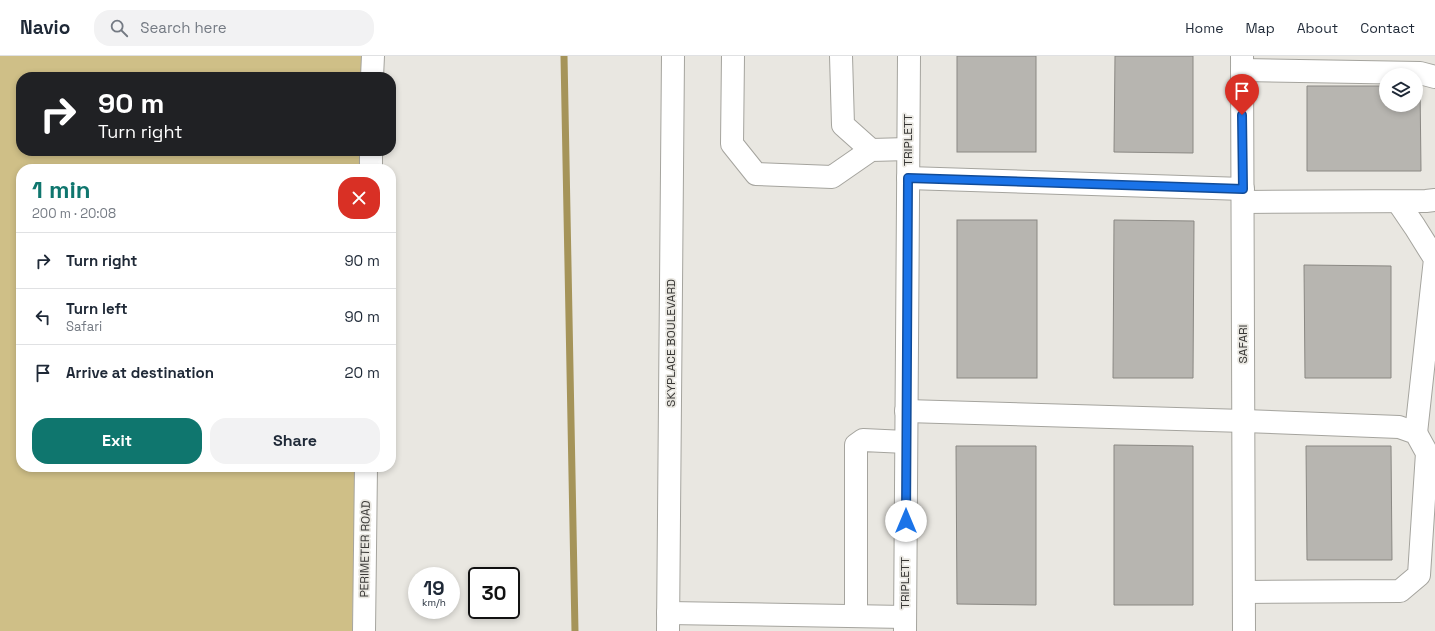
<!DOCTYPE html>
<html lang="en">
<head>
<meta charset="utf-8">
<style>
	body { margin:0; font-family:"Space Grotesk",sans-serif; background:#f2f2f3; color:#1f2937; height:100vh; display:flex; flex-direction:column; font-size:15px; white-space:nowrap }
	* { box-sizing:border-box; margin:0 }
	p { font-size:13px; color:#747a83 }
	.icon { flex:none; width:22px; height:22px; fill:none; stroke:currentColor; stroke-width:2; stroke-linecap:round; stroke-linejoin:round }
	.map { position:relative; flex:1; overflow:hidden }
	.side { position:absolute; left:16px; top:108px; width:380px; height:308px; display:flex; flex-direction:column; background:#fff; border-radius:16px; box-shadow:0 2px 6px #0003 }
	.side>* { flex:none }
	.top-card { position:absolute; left:16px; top:16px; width:380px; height:84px; border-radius:16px; box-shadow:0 2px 6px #0003; background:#202124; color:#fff; overflow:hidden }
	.fabs { position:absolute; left:1379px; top:12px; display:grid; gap:8px }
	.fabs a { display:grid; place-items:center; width:44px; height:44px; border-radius:50%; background:#fff; box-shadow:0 2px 6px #0003; font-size:20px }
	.speed { position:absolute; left:408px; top:511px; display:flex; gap:8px; font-size:20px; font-weight:700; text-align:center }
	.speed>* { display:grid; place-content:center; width:52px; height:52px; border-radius:50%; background:#fff; box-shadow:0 2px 6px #0003; line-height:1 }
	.speed small { font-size:10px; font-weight:400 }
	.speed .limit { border:2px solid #111; border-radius:6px; background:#fff; color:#111 }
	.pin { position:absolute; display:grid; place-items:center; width:34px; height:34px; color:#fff; margin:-41px -17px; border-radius:50% 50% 50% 0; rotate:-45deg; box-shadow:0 0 4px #0007 }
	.pin .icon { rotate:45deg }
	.me { position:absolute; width:44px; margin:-22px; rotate:0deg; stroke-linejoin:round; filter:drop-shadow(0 0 3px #0008) }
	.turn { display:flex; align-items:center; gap:14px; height:84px; padding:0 16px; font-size:18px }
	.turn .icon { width:52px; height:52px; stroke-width:2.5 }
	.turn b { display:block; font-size:28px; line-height:34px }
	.round { display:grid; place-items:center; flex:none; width:42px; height:42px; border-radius:16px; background:#f2f2f3 }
	.head { display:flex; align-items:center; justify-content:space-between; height:68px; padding:0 16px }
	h1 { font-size:24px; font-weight:700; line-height:30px; color:#0f766e }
	.button { display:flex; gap:8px; margin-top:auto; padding:8px 16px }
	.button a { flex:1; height:46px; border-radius:16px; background:#0f766e; color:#fff; font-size:16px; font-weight:700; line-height:46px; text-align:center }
	.button a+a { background:#f2f2f3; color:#1f2937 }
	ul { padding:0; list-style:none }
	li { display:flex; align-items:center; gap:12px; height:56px; padding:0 16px; border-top:1px solid #e0e1e3 }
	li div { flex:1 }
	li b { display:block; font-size:15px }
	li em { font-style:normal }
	header { display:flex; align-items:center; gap:24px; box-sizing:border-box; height:56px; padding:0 20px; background:#fff; border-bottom:1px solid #e0e1e3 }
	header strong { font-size:19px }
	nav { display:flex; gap:22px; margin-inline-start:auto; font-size:14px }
	.search { width:280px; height:36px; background:#f2f2f3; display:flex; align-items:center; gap:10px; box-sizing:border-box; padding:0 14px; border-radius:16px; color:#747a83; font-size:15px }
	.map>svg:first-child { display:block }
</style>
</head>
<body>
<header>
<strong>Navio</strong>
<div class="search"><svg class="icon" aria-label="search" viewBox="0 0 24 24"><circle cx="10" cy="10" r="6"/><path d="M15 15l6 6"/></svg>Search here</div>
<nav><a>Home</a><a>Map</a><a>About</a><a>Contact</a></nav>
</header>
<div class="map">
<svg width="1435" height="575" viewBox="0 0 1435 575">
	<rect width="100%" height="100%" fill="#e9e7e1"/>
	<!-- green -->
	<path fill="#cfbf87" d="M0,0H364V21H21V95H362V113H21V411H356L352,575H0Z"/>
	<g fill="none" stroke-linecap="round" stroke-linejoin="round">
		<!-- stream -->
		<path stroke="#a59459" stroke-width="7" d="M564,0L575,575"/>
	</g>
	<!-- building -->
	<g fill="#b7b5b0" stroke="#8a8883">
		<rect x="957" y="0" width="79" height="96"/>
		<path d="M1115,0H1193V97L1114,96Z"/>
		<path d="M1307,30H1386V49H1416V30H1420L1421,115H1307Z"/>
		<rect x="957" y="164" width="80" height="158"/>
		<path d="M1114,164L1194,165L1193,322H1113Z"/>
		<path d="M1304,209L1391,210V322H1305Z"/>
		<path d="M1114,389L1193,390V549H1114Z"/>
		<path d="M956,390H1036V549L957,548Z"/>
		<path d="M1306,390H1391L1392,504H1307Z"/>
	</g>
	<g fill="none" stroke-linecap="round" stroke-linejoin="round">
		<!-- minor casing -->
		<g stroke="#a5a49e" stroke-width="24">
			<g id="minor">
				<path d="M733,0L732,88L756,118L832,121L871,94L908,93"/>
				<path d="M841,0L843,69L871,94"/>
				<path d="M1242,0L1244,575"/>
				<path d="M1242,14L1420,17L1435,21"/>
				<path d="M372,21L373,0"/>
				<path d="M371,113V95"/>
				<path d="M908,122L1243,133"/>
				<path d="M1243,146L1426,145L1435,144"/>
				<path d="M1398,146L1415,171L1435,203L1416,377"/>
				<path d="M906,355L1244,365L1399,371L1416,377L1427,397L1419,519L1400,535L1244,536"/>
				<path d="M668,557L905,561"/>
				<path d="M856,560V389L863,384L906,386"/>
				<path d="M364,575L366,411"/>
				<path d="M668,575L673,0"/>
				<path d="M905,575L909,0"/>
			</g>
		</g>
		<!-- minor -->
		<use href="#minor" stroke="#fff" stroke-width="22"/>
	</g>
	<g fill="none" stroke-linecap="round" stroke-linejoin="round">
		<!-- route casing -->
		<g stroke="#114b97" stroke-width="10">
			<path id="route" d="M906,465L908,122L1243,133L1242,59"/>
		</g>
		<!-- route -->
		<use href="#route" stroke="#1a73e8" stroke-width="7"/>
	</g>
	<g text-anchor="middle" stroke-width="3.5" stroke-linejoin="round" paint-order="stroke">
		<!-- street labels -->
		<g font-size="12" fill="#393836" stroke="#e9e7e1">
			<text transform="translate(908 84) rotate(-90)" y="4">TRIPLETT</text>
			<text transform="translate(671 287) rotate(-90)" y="4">SKYPLACE BOULEVARD</text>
			<text transform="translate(1243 288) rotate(-90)" y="4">SAFARI</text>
			<text transform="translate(365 493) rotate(-89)" y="4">PERIMETER ROAD</text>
			<text transform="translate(905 527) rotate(-90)" y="4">TRIPLETT</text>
		</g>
	</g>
</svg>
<div class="fabs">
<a><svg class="icon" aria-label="layers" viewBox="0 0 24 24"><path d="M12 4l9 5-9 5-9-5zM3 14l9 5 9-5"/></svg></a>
</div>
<div class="speed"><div>19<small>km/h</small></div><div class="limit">30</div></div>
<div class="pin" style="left:1242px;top:59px;background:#d93025"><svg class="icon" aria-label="arrive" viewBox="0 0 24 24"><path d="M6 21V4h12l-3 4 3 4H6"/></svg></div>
<svg class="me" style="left:906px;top:465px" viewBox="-20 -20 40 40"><circle r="19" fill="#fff"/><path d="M0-13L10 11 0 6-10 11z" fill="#1a73e8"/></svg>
<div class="top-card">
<div class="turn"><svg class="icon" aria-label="right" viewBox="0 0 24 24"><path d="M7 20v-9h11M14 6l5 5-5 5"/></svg><div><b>90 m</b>Turn right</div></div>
</div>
<section class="side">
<div class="head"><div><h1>1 min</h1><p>200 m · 20:08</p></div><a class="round" style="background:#d93025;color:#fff"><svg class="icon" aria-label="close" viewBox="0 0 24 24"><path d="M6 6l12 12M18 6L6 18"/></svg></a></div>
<ul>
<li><svg class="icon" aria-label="right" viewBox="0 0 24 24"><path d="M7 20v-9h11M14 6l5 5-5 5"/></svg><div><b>Turn right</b></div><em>90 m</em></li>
<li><svg class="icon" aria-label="left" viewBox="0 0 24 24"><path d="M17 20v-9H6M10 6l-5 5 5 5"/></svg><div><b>Turn left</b><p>Safari</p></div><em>90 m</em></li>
<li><svg class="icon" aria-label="arrive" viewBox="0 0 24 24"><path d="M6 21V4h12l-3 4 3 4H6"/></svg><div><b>Arrive at destination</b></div><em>20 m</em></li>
</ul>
<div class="button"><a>Exit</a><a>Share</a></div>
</section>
</div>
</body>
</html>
